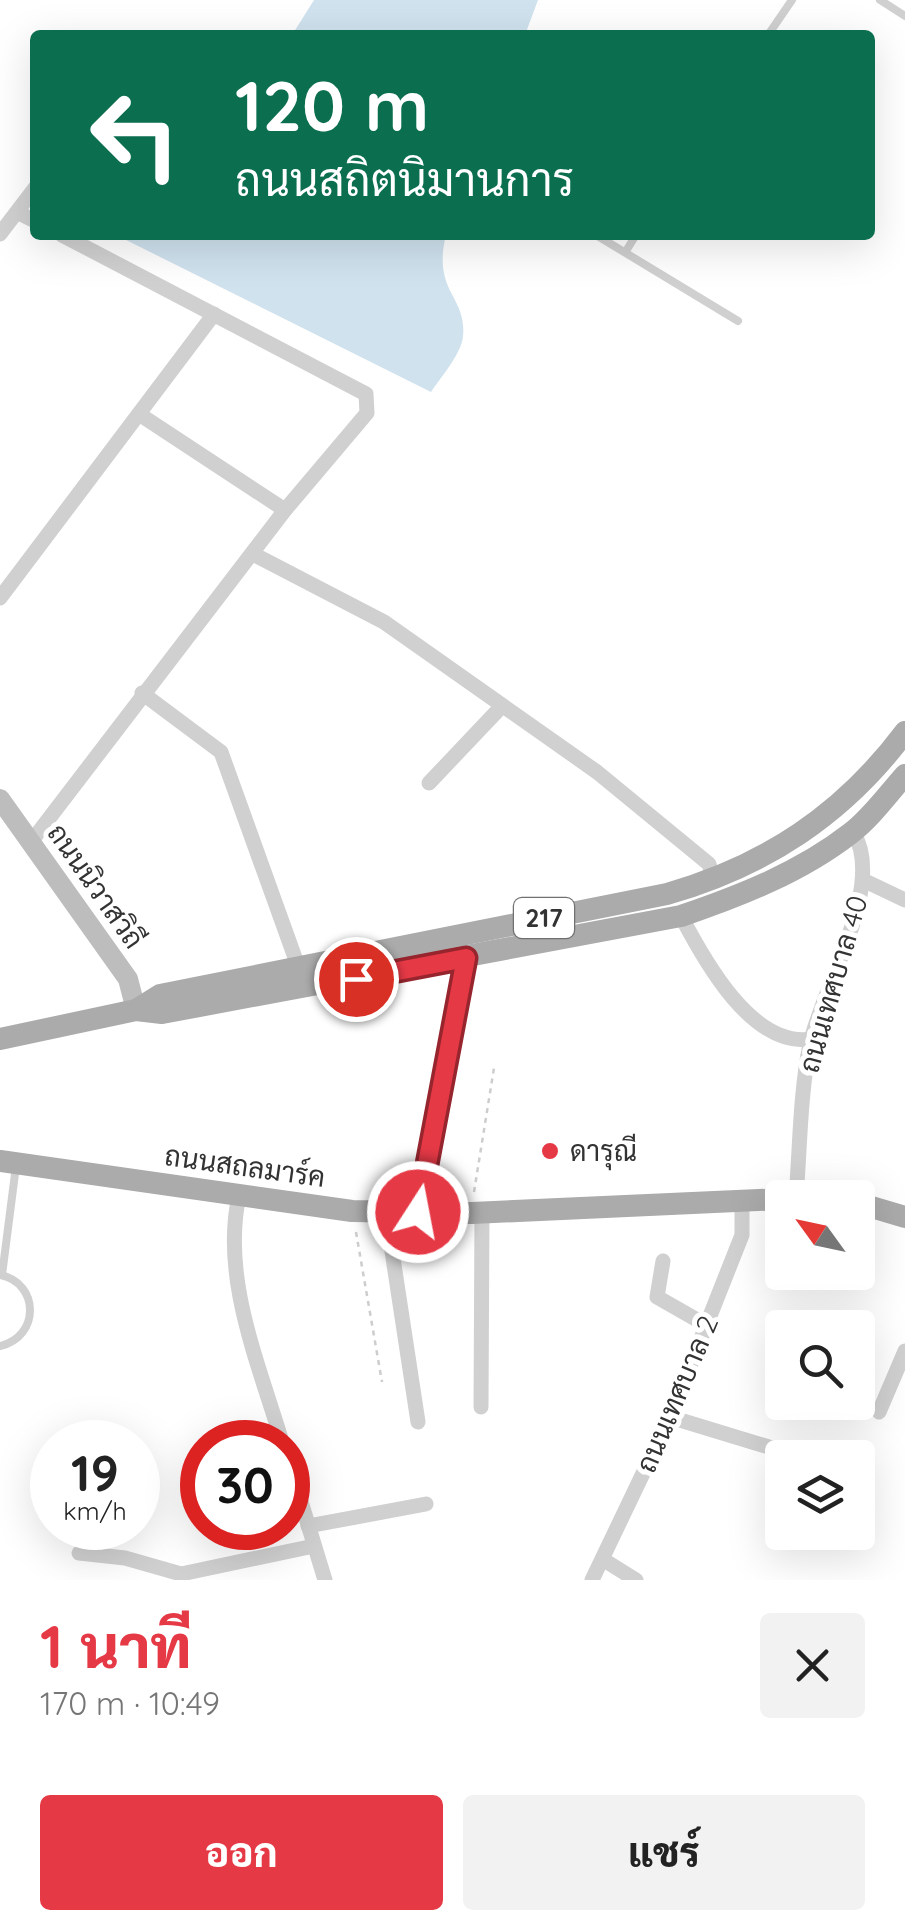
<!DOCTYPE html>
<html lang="th">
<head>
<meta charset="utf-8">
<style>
	body { margin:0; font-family:Quicksand,Sarabun,sans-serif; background:#f2f2f2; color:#222; height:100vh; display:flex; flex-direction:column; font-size:38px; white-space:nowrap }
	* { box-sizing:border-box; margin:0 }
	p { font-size:32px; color:#767676 }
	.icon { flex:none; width:55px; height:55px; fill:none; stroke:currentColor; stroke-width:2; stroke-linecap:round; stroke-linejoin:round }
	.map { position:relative; height:1580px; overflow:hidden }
	.panel { display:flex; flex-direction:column; background:#fff; flex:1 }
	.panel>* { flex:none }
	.hud { position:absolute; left:30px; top:30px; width:845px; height:210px; border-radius:10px; box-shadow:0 10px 40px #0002; background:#0b6e4f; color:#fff; overflow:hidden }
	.needle { width:65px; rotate:303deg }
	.fabs { position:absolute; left:765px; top:1180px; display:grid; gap:20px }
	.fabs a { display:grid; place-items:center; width:110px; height:110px; border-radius:10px; background:#fff; box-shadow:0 10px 40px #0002; font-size:50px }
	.speed { position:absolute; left:30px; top:1420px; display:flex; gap:20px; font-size:50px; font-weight:700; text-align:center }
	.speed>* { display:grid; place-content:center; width:130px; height:130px; border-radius:50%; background:#fff; box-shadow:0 10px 40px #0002; line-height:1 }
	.speed small { font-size:25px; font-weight:400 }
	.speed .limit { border:15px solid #d22; background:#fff; color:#111 }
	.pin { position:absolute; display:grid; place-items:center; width:85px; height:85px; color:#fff; margin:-42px; border:5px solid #fff; border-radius:50%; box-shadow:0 2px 10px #0007 }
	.me { position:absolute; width:110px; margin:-55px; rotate:11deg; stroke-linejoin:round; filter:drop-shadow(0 0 8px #0008) }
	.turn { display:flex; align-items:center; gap:35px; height:210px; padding:0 40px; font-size:45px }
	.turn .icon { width:130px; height:130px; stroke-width:2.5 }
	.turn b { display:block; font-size:70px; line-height:85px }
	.round { display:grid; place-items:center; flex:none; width:105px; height:105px; border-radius:10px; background:#f2f2f2 }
	.headline { display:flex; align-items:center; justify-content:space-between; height:170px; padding:0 40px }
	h1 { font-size:60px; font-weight:800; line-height:75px; color:#e63946 }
	.cta { display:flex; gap:20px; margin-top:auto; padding:20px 40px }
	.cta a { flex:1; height:115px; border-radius:10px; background:#e63946; color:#fff; font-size:40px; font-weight:800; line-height:115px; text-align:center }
	.cta a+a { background:#f2f2f2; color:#222 }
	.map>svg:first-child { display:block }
</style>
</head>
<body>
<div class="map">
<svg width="905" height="1580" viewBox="0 0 905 1580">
	<rect width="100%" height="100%" fill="#fff"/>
	<!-- water -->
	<g fill="#cfe2ee">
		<path d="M314,0H538L525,35H292Z"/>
		<path d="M116,235H446C432,292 467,296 463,336C462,353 441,377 431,392Z"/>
	</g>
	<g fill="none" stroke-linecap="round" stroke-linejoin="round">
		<!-- path -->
		<g stroke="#cdcdcd" stroke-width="2.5" stroke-dasharray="5 5" stroke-linecap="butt">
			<path d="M474,1192L494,1068"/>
			<path d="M356,1232L382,1382"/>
		</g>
		<!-- lane -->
		<g stroke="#d0d0d0" stroke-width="8">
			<path d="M880,0L905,16"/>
			<path d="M768,35L792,0"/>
			<path d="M596,235L738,321"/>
			<path d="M626,251L636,235"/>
			<path d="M0,1275C40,1283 40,1337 0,1346"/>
			<path d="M2,1275L16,1166"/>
		</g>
		<!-- street -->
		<g stroke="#d0d0d0" stroke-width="15">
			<path d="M17,212L35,221"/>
			<path d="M0,234L35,188"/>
			<path d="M139,414L285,510"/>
			<path d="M253,554L384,622L597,772L709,864L714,881"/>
			<path d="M0,598L214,314"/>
			<path d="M142,693L221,752L298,966"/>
			<path d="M429,783L502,706"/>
			<path d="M31,842L285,510L367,413L366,394L62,235"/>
			<path d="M863,880L905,900"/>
			<path d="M681,916C704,960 752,1048 811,1039"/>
			<path d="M239,1196C221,1278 259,1364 282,1442"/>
			<path d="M796,1198C800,1147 800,1094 810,1044C822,988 887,884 853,832"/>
			<path d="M386,1212L418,1422"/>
			<path d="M418,1212L466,958"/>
			<path d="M663,1261L657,1297L706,1325"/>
			<path d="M481,1407L482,1213"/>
			<path d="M879,1412L905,1351"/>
			<path d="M670,1417L772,1448"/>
			<path d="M288,1459L325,1580"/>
			<path d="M308,1526L426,1504"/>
			<path d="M79,1553L125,1558L181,1574L314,1546"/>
			<path d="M604,1560L636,1580"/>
			<path d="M592,1580L670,1417L742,1235V1201"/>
		</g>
		<!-- secondary -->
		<path stroke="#bdbdbd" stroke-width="20" d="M0,799L128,979L136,1010"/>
		<!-- primary -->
		<g stroke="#ababab" stroke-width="22">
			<path d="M136,1010L160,995L667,894C765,866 843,815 905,732"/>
			<path d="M0,1039L136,1010L162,1013L681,916C740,896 801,872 851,833C871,818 888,794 905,775"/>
			<path d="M0,1161L352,1211L472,1213L782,1199"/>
			<path d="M858,1203L905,1217"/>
		</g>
	</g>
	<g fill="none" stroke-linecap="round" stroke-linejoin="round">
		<!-- route casing -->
		<g stroke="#96252e" stroke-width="25">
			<path id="route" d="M356,979L466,958L418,1212"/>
		</g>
		<!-- route -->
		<use href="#route" stroke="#e63946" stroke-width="18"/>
	</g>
	<!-- markers -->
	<circle fill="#e63946" stroke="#fff" stroke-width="4" cx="550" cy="1151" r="10"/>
	<g text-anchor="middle" stroke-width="10" stroke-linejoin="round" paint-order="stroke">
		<!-- shield labels -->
		<rect fill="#fff" stroke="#707070" stroke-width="2.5" x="514" y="898" width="60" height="40" rx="8"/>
		<g font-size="25" font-weight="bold" fill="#333">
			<text x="544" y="927">217</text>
		</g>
		<!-- street labels -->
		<g font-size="28" fill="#333" stroke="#fff">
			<text transform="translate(96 886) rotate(55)" y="10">ถนนนิวาสวิถี</text>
			<text transform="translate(833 984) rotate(-74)" y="10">ถนนเทศบาล 40</text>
			<text transform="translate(245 1166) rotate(8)" y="10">ถนนสถลมาร์ค</text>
			<text transform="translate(677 1394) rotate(-67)" y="10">ถนนเทศบาล 2</text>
		</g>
		<!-- poi labels -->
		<g font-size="28" fill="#333" stroke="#fff" text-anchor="start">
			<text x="570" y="1161">ดารุณี</text>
		</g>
	</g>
</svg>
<div class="fabs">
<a><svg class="needle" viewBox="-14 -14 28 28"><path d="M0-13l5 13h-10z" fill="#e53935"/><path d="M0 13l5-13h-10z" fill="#767676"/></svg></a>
<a><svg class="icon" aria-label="search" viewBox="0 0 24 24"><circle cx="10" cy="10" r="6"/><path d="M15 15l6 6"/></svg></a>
<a><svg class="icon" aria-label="layers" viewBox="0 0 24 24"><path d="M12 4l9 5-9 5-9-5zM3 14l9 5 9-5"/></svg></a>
</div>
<div class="speed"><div>19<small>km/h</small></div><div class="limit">30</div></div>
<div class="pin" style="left:356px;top:979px;background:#d93025"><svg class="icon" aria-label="arrive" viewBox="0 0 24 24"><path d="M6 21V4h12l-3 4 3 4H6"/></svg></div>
<svg class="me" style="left:418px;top:1212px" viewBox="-20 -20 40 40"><circle r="17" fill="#e63946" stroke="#fff" stroke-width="3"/><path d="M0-11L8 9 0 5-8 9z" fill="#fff"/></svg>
<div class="hud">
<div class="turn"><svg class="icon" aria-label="left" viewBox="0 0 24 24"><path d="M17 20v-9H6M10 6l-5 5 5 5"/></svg><div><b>120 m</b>ถนนสถิตนิมานการ</div></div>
</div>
</div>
<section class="panel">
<div class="headline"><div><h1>1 นาที</h1><p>170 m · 10:49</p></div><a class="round"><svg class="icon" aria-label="close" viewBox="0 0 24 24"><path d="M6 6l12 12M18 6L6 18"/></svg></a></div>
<div class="cta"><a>ออก</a><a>แชร์</a></div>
</section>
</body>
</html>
